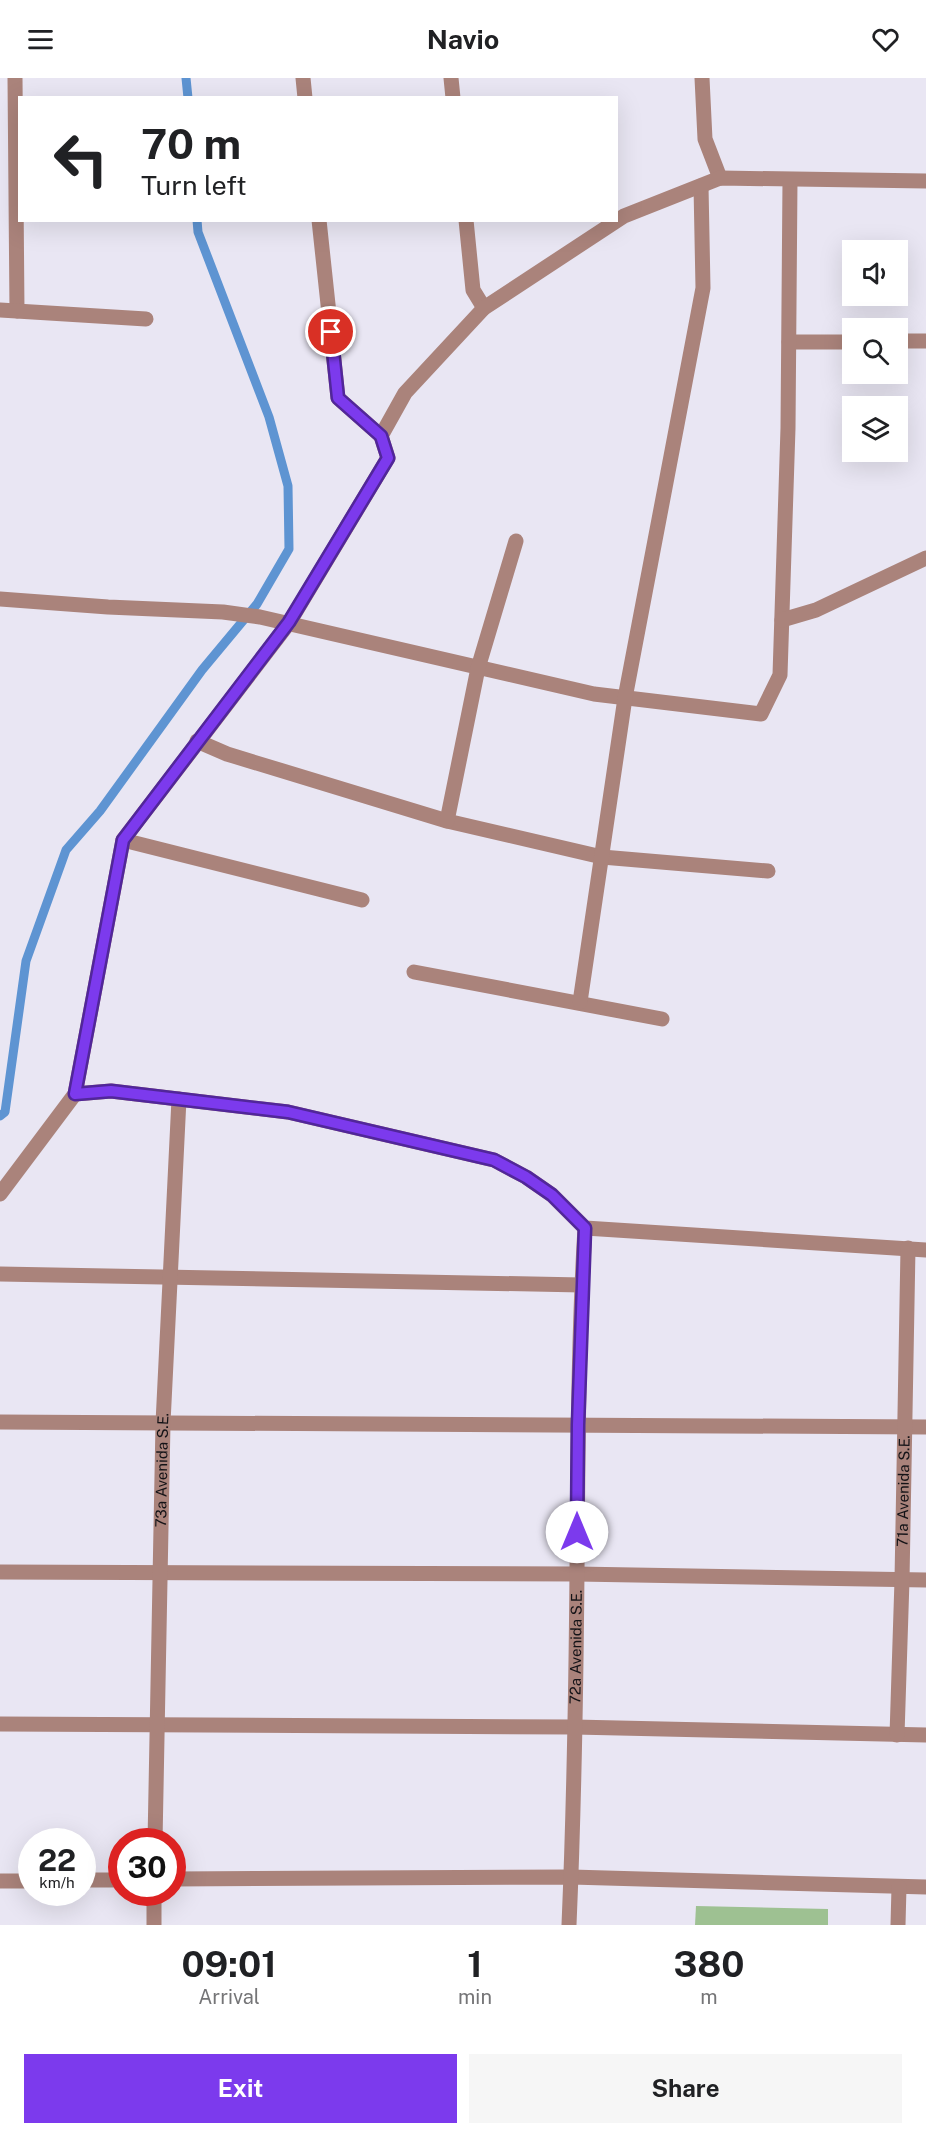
<!DOCTYPE html>
<html lang="en">
<head>
<meta charset="utf-8">
<style>
	body { margin:0; font-family:"Public Sans",sans-serif; background:#f6f6f6; color:#202124; height:100vh; display:flex; flex-direction:column; font-size:22px; white-space:nowrap }
	* { box-sizing:border-box; margin:0 }
	p { font-size:20px; color:#757577 }
	.icon { flex:none; width:33px; height:33px; fill:none; stroke:currentColor; stroke-width:2; stroke-linecap:round; stroke-linejoin:round }
	.map { position:relative; height:1847px; overflow:hidden }
	.panel { display:flex; flex-direction:column; background:#fff; flex:1 }
	.panel>* { flex:none }
	.top-card { position:absolute; left:18px; top:18px; width:600px; height:126px; border-radius:0px; box-shadow:0 6px 24px #0002; background:#fff; color:#202124; overflow:hidden }
	.buttons { position:absolute; left:842px; top:162px; display:grid; gap:12px }
	.buttons a { display:grid; place-items:center; width:66px; height:66px; border-radius:0px; background:#fff; box-shadow:0 6px 24px #0002; font-size:30px }
	.speed { position:absolute; left:18px; top:1750px; display:flex; gap:12px; font-size:30px; font-weight:700; text-align:center }
	.speed>* { display:grid; place-content:center; width:78px; height:78px; border-radius:50%; background:#fff; box-shadow:0 6px 24px #0002; line-height:1 }
	.speed small { font-size:15px; font-weight:400 }
	.speed .limit { border:9px solid #d22; background:#fff; color:#111 }
	.pin { position:absolute; display:grid; place-items:center; width:51px; height:51px; color:#fff; margin:-26px; border:3px solid #fff; border-radius:50%; box-shadow:0 2px 6px #0007 }
	.me { position:absolute; width:66px; margin:-33px; rotate:0deg; stroke-linejoin:round; filter:drop-shadow(0 0 4px #0008) }
	.turn { display:flex; align-items:center; gap:21px; height:126px; padding:0 24px; font-size:27px }
	.turn .icon { width:78px; height:78px; stroke-width:2.5 }
	.turn b { display:block; font-size:42px; line-height:51px }
	.eta { display:flex; justify-content:space-evenly; align-items:center; height:102px; text-align:center }
	.eta b { font-size:36px; font-weight:700; line-height:42px }
	.cta { display:flex; gap:12px; margin-top:auto; padding:12px 24px }
	.cta a { flex:1; height:69px; border-radius:0px; background:#7c3aed; color:#fff; font-size:24px; font-weight:700; line-height:69px; text-align:center }
	.cta a+a { background:#f6f6f6; color:#202124 }
	header { display:flex; justify-content:space-between; align-items:center; height:78px; padding:0 24px; background:#fff; font-size:27px; font-weight:700 }
	.map>svg:first-child { display:block }
</style>
</head>
<body>
<header><svg class="icon" aria-label="menu" viewBox="0 0 24 24"><path d="M4 6h16M4 12h16M4 18h16"/></svg>Navio<svg class="icon" aria-label="heart" viewBox="0 0 24 24"><path d="M12 20l-8-8c-3-5 5-10 8-4 3-6 11-1 8 4z"/></svg></header>
<div class="map">
<svg width="926" height="1847" viewBox="0 0 926 1847">
	<rect width="100%" height="100%" fill="#e9e6f3"/>
	<!-- pitch -->
	<path fill="#9ec192" d="M696,1828L828,1831V1847H695Z"/>
	<g fill="none" stroke-linecap="round" stroke-linejoin="round">
		<!-- stream -->
		<g stroke="#5e94d2" stroke-width="9">
			<path d="M186,0L188,20"/>
			<path d="M0,1038L5,1034L26,883L66,772L100,733L202,592L257,526L289,471L288,408L269,339L198,154L197,142"/>
		</g>
		<!-- minor -->
		<g stroke="#aa837b" stroke-width="15">
			<path d="M15,0L17,233"/>
			<path d="M303,0L305,20"/>
			<path d="M451,0L453,20"/>
			<path d="M702,0L705,61L720,100"/>
			<path d="M319,142L338,320L381,358"/>
			<path d="M466,142L473,212L484,230"/>
			<path d="M0,232L146,241"/>
			<path d="M897,263H926"/>
			<path d="M789,264H852"/>
			<path d="M0,521L108,529L223,534L260,539L594,616L761,636L780,597L788,350L790,102"/>
			<path d="M782,542L816,532L926,480"/>
			<path d="M197,663L227,676L447,743L602,779L768,793"/>
			<path d="M447,743L478,590L516,463"/>
			<path d="M123,762L362,822"/>
			<path d="M414,894L662,941"/>
			<path d="M580,924L625,620L703,210L701,108"/>
			<path d="M75,1016L111,1013L288,1034L494,1082L526,1099L552,1117L585,1150L926,1172"/>
			<path d="M0,1116L75,1016L123,762L289,545L388,380L381,358L405,315L484,230L624,138L720,100L926,103"/>
			<path d="M0,1196L582,1207"/>
			<path d="M0,1344L926,1349"/>
			<path d="M0,1494L577,1496L926,1502"/>
			<path d="M0,1646L574,1649L926,1657"/>
			<path id="s1" d="M897,1657L902,1502L908,1170"/>
			<path id="s2" d="M155,1764L163,1345L179,1021"/>
			<path d="M172,1801L571,1799L926,1809"/>
			<path d="M82,1802H122"/>
			<path d="M0,1803H32"/>
			<path d="M154,1847V1815"/>
			<path id="s3" d="M569,1847C574,1730 576,1611 577,1494C578,1379 578,1264 585,1150"/>
			<path d="M898,1847L899,1809"/>
		</g>
	</g>
	<g fill="none" stroke-linecap="round" stroke-linejoin="round">
		<!-- route casing -->
		<g stroke="#51269a" stroke-width="15">
			<path id="route" d="M331,254L338,320L381,358L388,380L289,544L123,762L75,1016L111,1013L288,1034L494,1082L526,1099L552,1117L585,1150L578,1347L577,1454"/>
		</g>
		<!-- route -->
		<use href="#route" stroke="#7c3aed" stroke-width="10"/>
	</g>
	<g text-anchor="middle" stroke-width="4.5" stroke-linejoin="round" paint-order="stroke">
		<!-- street labels -->
		<g font-size="15" fill="#141317" stroke="#fff">
			<text dy="5" stroke="none"><textPath href="#s2" startOffset="372">73a Avenida S.E.</textPath></text>
			<text dy="5" stroke="none"><textPath href="#s1" startOffset="244">71a Avenida S.E.</textPath></text>
			<text dy="5" stroke="none"><textPath href="#s3" startOffset="278">72a Avenida S.E.</textPath></text>
		</g>
	</g>
</svg>
<div class="buttons">
<a><svg class="icon" aria-label="sound" viewBox="0 0 24 24"><path d="M4 9h4l5-4v14l-5-4H4zM17 9q2 3 0 6"/></svg></a>
<a><svg class="icon" aria-label="search" viewBox="0 0 24 24"><circle cx="10" cy="10" r="6"/><path d="M15 15l6 6"/></svg></a>
<a><svg class="icon" aria-label="layers" viewBox="0 0 24 24"><path d="M12 4l9 5-9 5-9-5zM3 14l9 5 9-5"/></svg></a>
</div>
<div class="speed"><div>22<small>km/h</small></div><div class="limit">30</div></div>
<div class="pin" style="left:331px;top:254px;background:#d93025"><svg class="icon" aria-label="arrive" viewBox="0 0 24 24"><path d="M6 21V4h12l-3 4 3 4H6"/></svg></div>
<svg class="me" style="left:577px;top:1454px" viewBox="-20 -20 40 40"><circle r="19" fill="#fff"/><path d="M0-13L10 11 0 6-10 11z" fill="#7c3aed"/></svg>
<div class="top-card">
<div class="turn"><svg class="icon" aria-label="left" viewBox="0 0 24 24"><path d="M17 20v-9H6M10 6l-5 5 5 5"/></svg><div><b>70 m</b>Turn left</div></div>
</div>
</div>
<section class="panel">
<div class="eta">
<div><b>09:01</b><p>Arrival</p></div>
<div><b>1</b><p>min</p></div>
<div><b>380</b><p>m</p></div>
</div>
<div class="cta"><a>Exit</a><a>Share</a></div>
</section>
</body>
</html>
